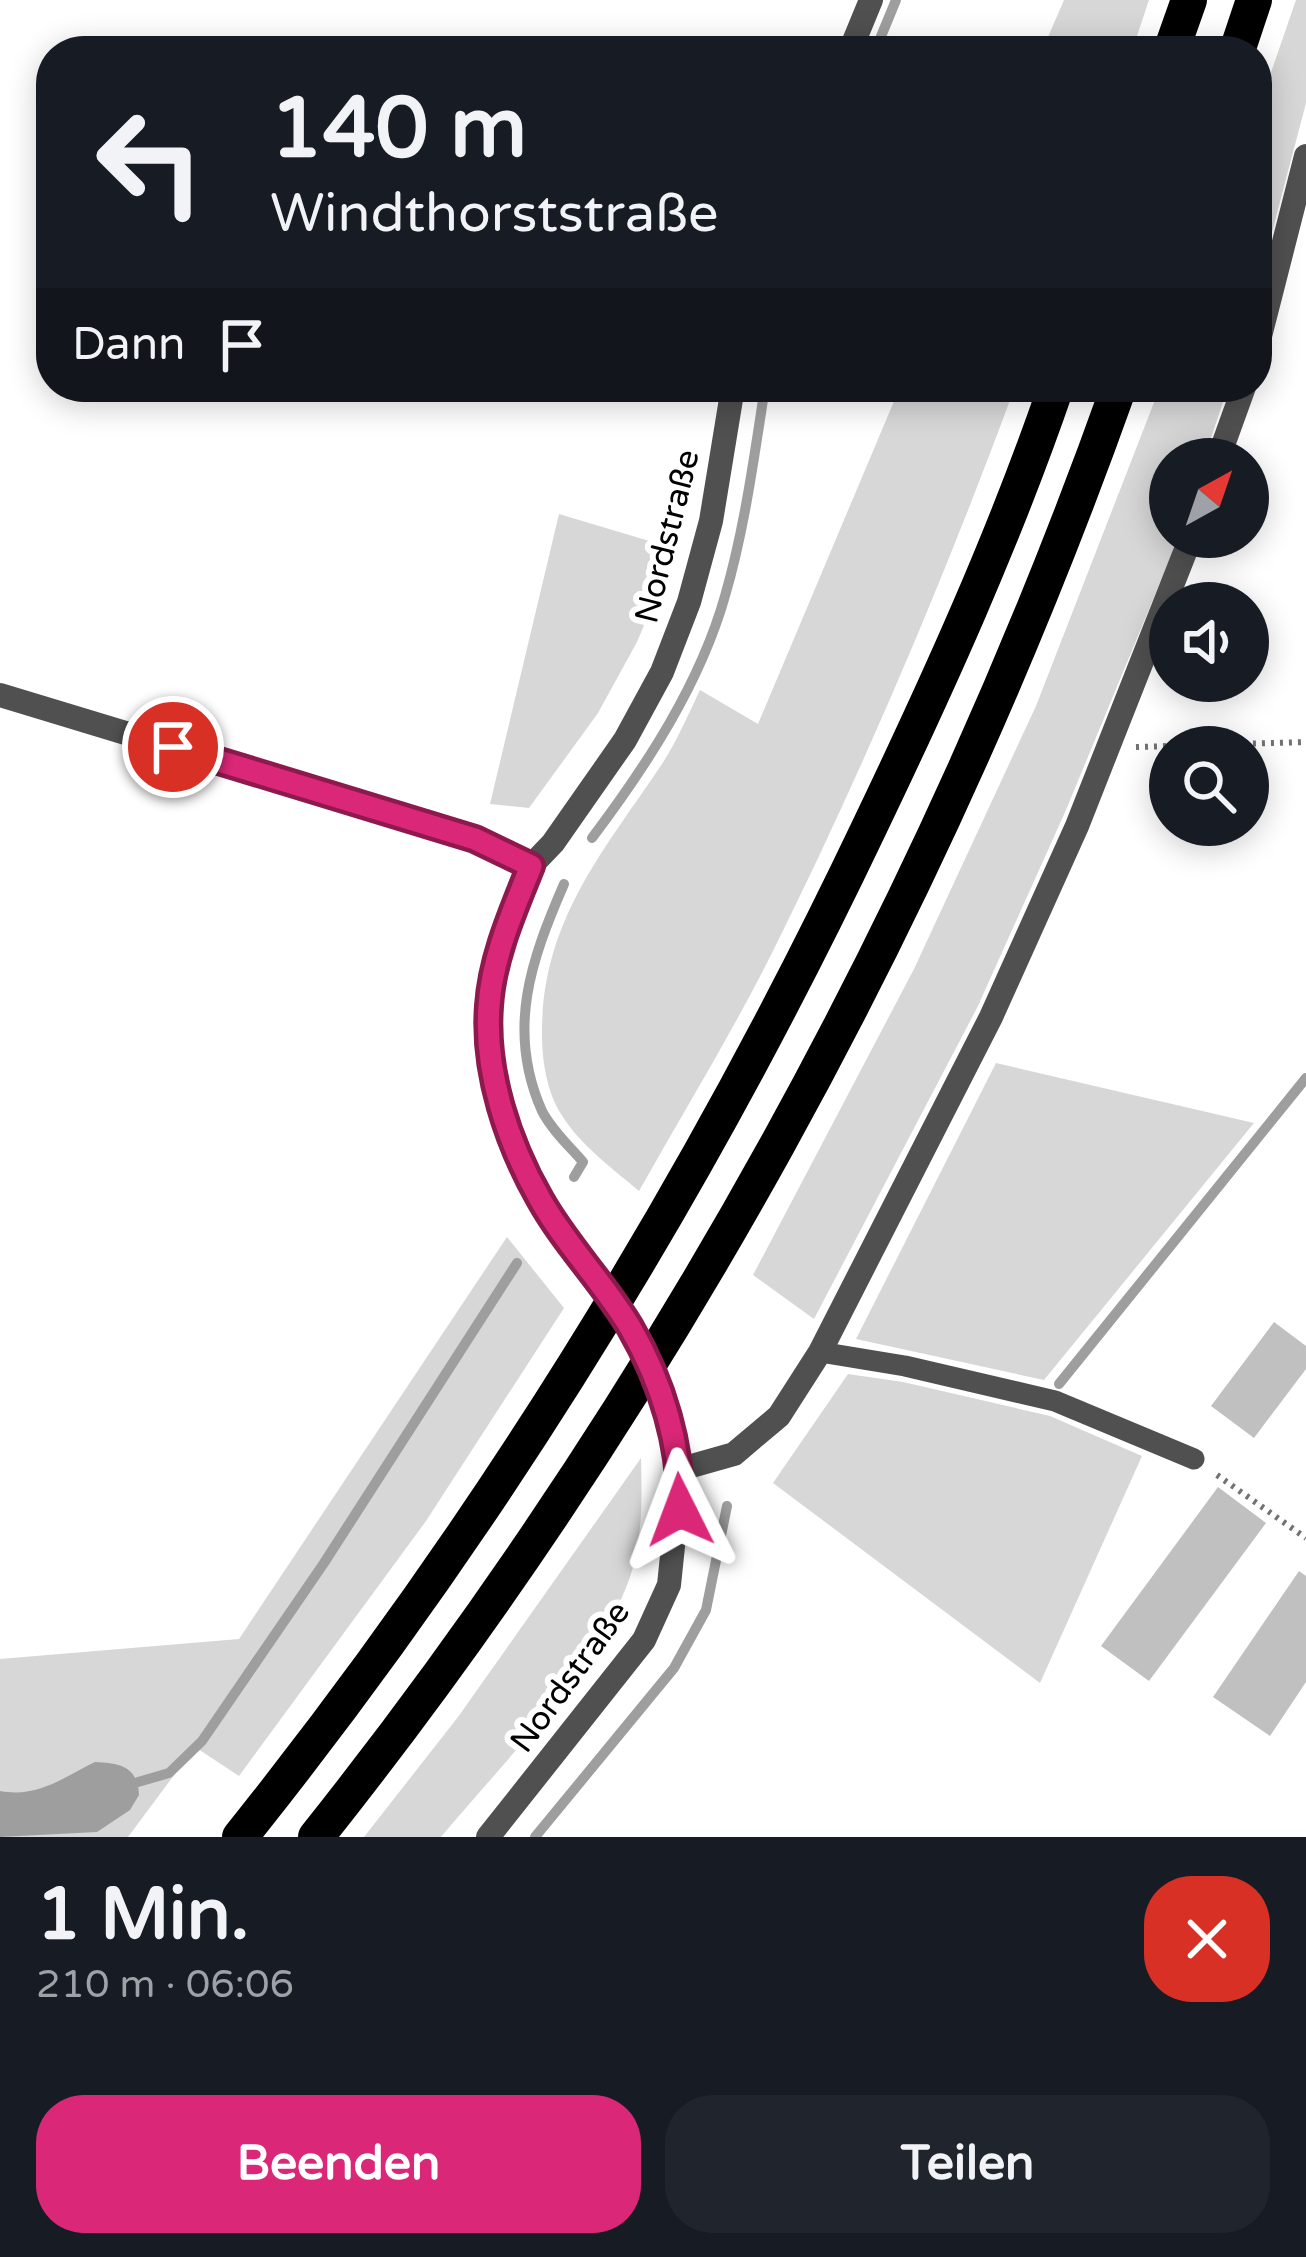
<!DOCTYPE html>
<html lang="de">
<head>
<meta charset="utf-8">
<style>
	body { margin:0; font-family:"Varela Round",sans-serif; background:#20242c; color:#f1f3f6; height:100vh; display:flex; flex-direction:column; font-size:45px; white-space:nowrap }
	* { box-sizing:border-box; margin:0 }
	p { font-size:39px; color:#9ea1a6 }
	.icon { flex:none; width:66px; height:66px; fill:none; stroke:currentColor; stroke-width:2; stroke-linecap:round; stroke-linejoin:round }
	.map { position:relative; height:1837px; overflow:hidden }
	.sheet { display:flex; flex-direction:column; background:#171b24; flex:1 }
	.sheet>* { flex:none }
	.guide { position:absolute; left:36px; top:36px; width:1236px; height:366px; border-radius:48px; box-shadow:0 6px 30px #0003; background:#171b24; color:#f1f3f6; overflow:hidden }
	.needle { width:78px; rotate:40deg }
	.buttons { position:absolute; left:1149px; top:438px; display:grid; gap:24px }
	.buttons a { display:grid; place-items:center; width:120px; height:120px; border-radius:50%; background:#171b24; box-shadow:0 6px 30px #0003; font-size:60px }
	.pin { position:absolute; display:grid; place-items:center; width:102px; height:102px; color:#fff; margin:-51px; border:6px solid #fff; border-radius:50%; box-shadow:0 3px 12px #0007 }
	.me { position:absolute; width:132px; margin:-66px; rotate:357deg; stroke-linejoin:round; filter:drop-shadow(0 0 9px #0008) }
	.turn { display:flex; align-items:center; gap:42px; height:252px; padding:0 36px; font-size:54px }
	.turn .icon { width:156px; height:156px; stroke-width:2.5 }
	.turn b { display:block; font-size:84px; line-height:102px }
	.then { display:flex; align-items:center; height:114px; padding:0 36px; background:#0003; gap:24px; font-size:45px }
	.round { display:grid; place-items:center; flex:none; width:126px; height:126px; border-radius:48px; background:#20242c }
	.overview { display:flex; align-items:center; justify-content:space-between; height:204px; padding:0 36px }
	h1 { font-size:72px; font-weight:700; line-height:90px }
	.cta { display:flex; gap:24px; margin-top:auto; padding:24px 36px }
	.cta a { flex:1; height:138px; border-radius:48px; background:#db2777; color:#fff; font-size:48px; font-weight:700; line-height:138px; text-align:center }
	.cta a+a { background:#20242c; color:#f1f3f6 }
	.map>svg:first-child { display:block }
</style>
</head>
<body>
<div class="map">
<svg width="1306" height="1837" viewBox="0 0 1306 1837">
	<rect width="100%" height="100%" fill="#fff"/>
	<!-- green -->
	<g fill="#d7d7d7">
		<path d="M1064,0H1149L1132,51H1042Z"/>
		<path d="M1296,0H1306V103L1257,289V113Z"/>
		<path d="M900,387H1015C944,579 864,768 773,951C732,1033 684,1111 639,1191C612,1168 580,1145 561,1114C547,1092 542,1060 542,1035C541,922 603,852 662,764C677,741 688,715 700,690L758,724Z"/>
		<path d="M1160,387H1228L1204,459H1170V537H1177L1171,556L1066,810L977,1008L814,1319L753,1275L914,969L1036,706Z"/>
		<path d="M559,514L676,549L637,642L598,713L529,808L490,804Z"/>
		<path d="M996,1063L1254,1123L1044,1380L856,1339Z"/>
		<path d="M507,1237L564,1308L426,1521L239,1776L195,1747L128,1837H0V1659L239,1639Z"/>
		<path d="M848,1374L903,1382L1050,1416L1142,1456L1040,1683L773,1483Z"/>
		<path d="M641,1458C642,1497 643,1539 630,1577C598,1669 504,1761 441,1837H364L458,1717Z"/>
	</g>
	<!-- water -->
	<path fill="#9e9e9e" d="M95,1762C119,1763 138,1766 139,1795L130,1810L97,1832L0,1837V1791C38,1798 62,1778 95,1762Z"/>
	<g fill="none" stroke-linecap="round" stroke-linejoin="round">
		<!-- stream -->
		<g stroke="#9e9e9e" stroke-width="10">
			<path d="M875,51L896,0"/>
			<path d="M592,838C647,765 700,684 725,596C745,527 754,457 765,387"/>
			<path d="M564,884C531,960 506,1030 542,1111C551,1129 570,1147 583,1162L574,1177"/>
			<path d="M1059,1384L1306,1078"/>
			<path d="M138,1782L169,1773L202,1741L324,1563L517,1263"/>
			<path d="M535,1837L674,1668L706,1610L727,1506"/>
		</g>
	</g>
	<!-- building -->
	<g fill="#c0c0c0">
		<path d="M1274,1322L1306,1346V1369L1254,1438L1211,1406Z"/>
		<path d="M1218,1487L1266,1523L1149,1681L1101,1646Z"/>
		<path d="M1299,1571L1306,1576V1682L1270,1736L1213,1697Z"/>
	</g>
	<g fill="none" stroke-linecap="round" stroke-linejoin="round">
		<!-- path -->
		<g stroke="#727272" stroke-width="6" stroke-dasharray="3 6" stroke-linecap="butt">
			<path d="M1136,747L1306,742"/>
			<path d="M1217,1475L1306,1538"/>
		</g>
		<!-- service -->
		<path stroke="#505050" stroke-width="21" d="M820,1352L905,1366L1055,1401L1194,1459"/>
		<!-- minor -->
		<g stroke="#505050" stroke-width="24">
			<path d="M850,51L871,0"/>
			<path d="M1257,348L1306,156"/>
			<path d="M1218,459L1244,387"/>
			<path d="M0,695L475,839L531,866"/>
			<path d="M681,1469L734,1454L779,1416L820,1352L991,1017L1077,826L1191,537"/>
			<path d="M488,1837L644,1640L669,1585L681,1469L664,1401L631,1328L541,1200L513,1144L492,1073L489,1006L503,937L531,866L553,843L625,740L662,672L689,602L711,521L733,387"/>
		</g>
		<!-- motorway -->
		<g stroke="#000" stroke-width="36">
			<path d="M1171,51L1189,0"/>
			<path d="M1237,51L1254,0"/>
			<path d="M240,1837C489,1526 697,1189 868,830C937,686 1004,539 1056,387"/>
			<path d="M316,1837C660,1405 934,907 1119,387"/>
		</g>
	</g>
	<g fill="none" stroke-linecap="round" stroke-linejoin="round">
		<!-- route casing -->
		<g stroke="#8e194d" stroke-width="30">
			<path id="route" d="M173,747L475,839L531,866C513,911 492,958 489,1006C484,1072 508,1143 540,1199C565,1244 603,1282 630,1327C662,1382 682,1447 680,1510"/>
		</g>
		<!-- route -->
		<use href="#route" stroke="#db2777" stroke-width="21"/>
	</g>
	<g text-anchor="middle" stroke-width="12" stroke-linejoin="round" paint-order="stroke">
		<!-- street labels -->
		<g font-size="33" fill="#000" stroke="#fff">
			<text transform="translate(666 536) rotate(-76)" y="12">Nordstraße</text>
			<text transform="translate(569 1676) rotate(-54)" y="12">Nordstraße</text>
		</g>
	</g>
</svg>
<div class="buttons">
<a><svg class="needle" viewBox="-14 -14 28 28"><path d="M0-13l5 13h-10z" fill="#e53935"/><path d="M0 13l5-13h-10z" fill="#9ea1a6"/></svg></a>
<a><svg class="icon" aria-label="sound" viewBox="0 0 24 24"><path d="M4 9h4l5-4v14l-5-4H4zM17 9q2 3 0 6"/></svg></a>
<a><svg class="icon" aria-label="search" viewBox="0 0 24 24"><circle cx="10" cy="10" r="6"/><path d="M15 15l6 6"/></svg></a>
</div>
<div class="pin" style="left:173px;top:747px;background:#d93025"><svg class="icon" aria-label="arrive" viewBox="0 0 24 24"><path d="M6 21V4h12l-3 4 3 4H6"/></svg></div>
<svg class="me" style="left:680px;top:1510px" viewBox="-20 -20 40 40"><path d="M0-17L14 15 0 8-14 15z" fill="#db2777" stroke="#fff" stroke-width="4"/></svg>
<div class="guide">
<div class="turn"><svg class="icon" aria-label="left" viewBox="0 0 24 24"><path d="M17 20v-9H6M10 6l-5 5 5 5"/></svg><div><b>140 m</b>Windthorststraße</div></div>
<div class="then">Dann<svg class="icon" aria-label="arrive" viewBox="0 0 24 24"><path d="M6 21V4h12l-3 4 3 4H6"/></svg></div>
</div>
</div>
<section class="sheet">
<div class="overview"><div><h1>1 Min.</h1><p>210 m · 06:06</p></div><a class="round" style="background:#d93025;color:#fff"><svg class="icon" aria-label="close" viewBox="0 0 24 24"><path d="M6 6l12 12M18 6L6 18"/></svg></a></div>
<div class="cta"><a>Beenden</a><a>Teilen</a></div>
</section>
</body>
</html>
